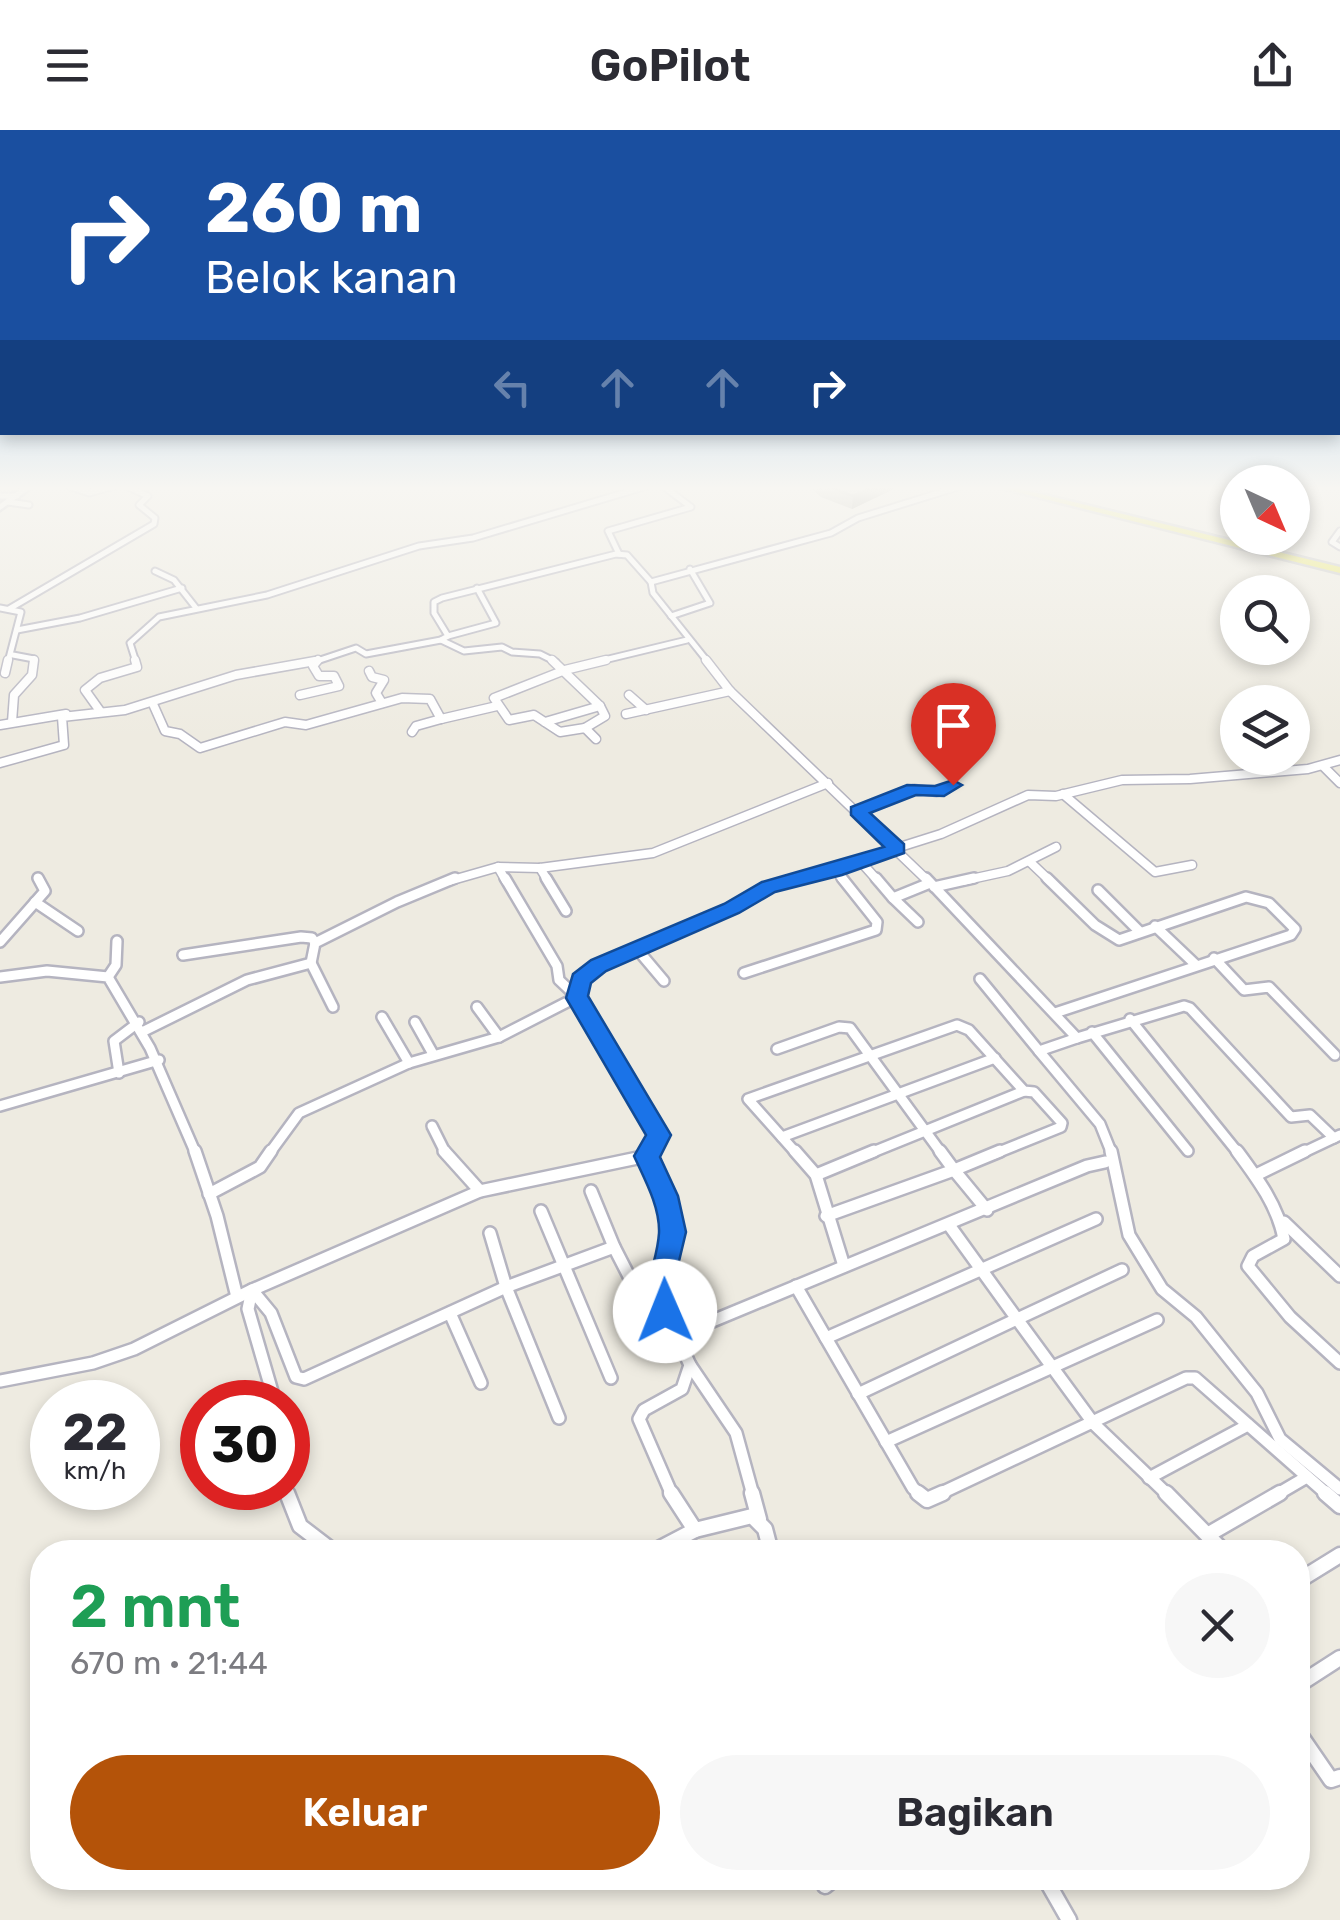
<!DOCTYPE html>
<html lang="id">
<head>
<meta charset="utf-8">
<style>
	body { margin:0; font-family:Rubik,sans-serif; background:#f7f7f7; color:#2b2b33; height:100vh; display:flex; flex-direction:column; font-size:38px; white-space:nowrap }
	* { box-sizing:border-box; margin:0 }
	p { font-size:32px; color:#7c7c81 }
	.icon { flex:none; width:55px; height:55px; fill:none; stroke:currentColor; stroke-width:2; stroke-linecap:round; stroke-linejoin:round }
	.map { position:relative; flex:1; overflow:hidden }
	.panel { position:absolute; left:30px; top:1410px; width:1280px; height:350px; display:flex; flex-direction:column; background:#fff; border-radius:40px; box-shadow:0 5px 15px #0003 }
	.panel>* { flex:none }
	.hud { position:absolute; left:0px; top:0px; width:1340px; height:305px; box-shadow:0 5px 15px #0003; background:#1a4fa0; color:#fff; overflow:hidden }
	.needle { width:65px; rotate:136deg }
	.tools { position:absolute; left:1220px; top:335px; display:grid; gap:20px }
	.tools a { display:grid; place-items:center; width:90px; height:90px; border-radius:50%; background:#fff; box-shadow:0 5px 15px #0003; font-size:50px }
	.speed { position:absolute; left:30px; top:1250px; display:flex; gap:20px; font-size:50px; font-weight:700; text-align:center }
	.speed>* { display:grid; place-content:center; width:130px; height:130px; border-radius:50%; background:#fff; box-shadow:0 5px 15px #0003; line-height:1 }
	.speed small { font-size:25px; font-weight:400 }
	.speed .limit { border:15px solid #d22; background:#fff; color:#111 }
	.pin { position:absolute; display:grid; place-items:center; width:85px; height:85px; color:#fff; margin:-102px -42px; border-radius:50% 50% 50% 0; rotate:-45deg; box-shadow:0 0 10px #0007 }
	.pin .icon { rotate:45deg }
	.me { position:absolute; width:110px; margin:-55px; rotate:359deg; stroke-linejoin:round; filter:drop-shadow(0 0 8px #0008) }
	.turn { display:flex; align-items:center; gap:35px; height:210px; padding:0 40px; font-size:45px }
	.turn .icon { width:130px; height:130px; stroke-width:2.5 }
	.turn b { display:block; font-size:70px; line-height:85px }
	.lanes { display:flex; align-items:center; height:95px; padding:0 40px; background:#0003; justify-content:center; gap:50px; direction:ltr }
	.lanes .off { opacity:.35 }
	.round { display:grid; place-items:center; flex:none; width:105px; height:105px; border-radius:52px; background:#f7f7f7 }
	.headline { display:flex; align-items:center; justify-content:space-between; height:170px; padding:0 40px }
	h1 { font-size:60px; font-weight:600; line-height:75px; color:#1e9e55 }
	.primary-button { display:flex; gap:20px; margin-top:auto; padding:20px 40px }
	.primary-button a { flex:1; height:115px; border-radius:60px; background:#b45309; color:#fff; font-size:40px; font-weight:600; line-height:115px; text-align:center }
	.primary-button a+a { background:#f7f7f7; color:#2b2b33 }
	header { display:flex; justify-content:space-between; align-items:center; height:130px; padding:0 40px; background:#fff; font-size:45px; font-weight:600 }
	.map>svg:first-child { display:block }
</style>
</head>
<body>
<header><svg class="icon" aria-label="menu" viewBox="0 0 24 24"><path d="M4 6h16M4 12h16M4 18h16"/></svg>GoPilot<svg class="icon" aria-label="share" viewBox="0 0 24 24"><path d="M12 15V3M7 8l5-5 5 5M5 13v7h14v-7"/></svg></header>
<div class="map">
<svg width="1340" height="1790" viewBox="0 0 1340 1790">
	<rect width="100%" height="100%" fill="#eeebe1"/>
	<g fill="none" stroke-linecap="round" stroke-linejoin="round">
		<!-- street-far4 casing -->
		<g stroke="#b5b4c0" stroke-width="9">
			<g id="street-far4">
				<path d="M68,356L89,363L115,356"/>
				<path d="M0,366H17"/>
				<path d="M8,372L29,375"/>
				<path d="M1340,401L1332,412L1340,417"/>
				<path d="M619,424L608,401L691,377L663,356"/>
				<path d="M155,441L174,450L196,478"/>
				<path d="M0,478L21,482L8,532"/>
				<path d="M9,479L154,394L155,388L139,375L148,366L126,356"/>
				<path d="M671,486L710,473L690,439"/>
				<path d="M17,500L80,488L182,458"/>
				<path d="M448,506L496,493L477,458"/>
				<path d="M441,510L448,506L434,483V472L442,468L616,424L627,425L651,452"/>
				<path d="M13,525L34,529V532"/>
				<path d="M136,532L130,513L159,487L267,465L419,416L473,408L647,356"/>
				<path d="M307,532L315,531"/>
				<path d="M314,532L356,518L366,524L441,510L464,521L502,517L512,522L540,524L556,532"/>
				<path d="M596,532L687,510"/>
				<path d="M708,532L653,463L651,452L831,403L858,388L961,356"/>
			</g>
		</g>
		<!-- street-far3 casing -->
		<g stroke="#b5b4c0" stroke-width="11">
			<g id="street-far3">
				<path d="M706,530L730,561L928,751"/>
				<path d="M369,541L372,547L384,550L376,563L382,573"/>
				<path d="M5,543L8,530"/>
				<path d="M300,565L339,556L334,546H319L313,536L318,530"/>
				<path d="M629,565L646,580"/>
				<path d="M153,574L165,601L180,604L200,618L285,592L306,595L402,568L430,569L441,589L497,576"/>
				<path d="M100,581L85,560L100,548L137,537L135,530"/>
				<path d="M626,584L730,561"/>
				<path d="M12,592L14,565L32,545L34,530"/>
				<path d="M545,592L600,576L552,530"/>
				<path d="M0,595L66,584"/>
				<path d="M585,598L605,586L600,576"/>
				<path d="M412,602L416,596L441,589"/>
				<path d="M596,609L585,598L560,602L534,585L509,590L494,568L565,540L606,530"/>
				<path d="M0,633L64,615L62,587L125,580L236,545L315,531"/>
				<path d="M1323,636L1340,653"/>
				<path d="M1063,664L1155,742L1192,735"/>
				<path d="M857,681L914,659L937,662L953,655"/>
				<path d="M861,732L878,751"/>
				<path d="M1030,732L1050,751"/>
				<path d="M498,737L506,751"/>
				<path d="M540,738L548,751"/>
				<path d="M835,740L844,751"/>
				<path d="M449,751L498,737L540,738L653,723L828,653"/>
				<path d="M792,751L941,704L1028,665L1056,666L1122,650L1190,649L1308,639L1340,630"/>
				<path d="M962,751L1008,741L1056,717"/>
			</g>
		</g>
		<!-- street-far2 casing -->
		<g stroke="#b5b4c0" stroke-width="14">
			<g id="street-far2">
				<path d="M546,748L566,781"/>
				<path d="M876,748L893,768"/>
				<path d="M926,748L1077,908L1184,876L1190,878L1291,987L1310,985L1334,1008"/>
				<path d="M1047,748L1095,795L1119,810L1246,767L1269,773L1295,799L1291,805L1055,883"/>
				<path d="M934,757L974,748"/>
				<path d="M1098,760L1140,802"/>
				<path d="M35,772L78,801"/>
				<path d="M918,792L893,768L930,753"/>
				<path d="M1155,796L1196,835"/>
				<path d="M0,812L45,761L38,748"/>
				<path d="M637,819L664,851"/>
				<path d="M183,825L301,807L312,808L315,813"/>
				<path d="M1214,828L1244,860L1269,857L1335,925"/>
				<path d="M311,833L333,877"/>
				<path d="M744,843L876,800L877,792L842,748"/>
				<path d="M0,847L47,841L108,847L150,918L196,1024"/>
				<path d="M108,847L116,835L117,811"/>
				<path d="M980,849L1039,921"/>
				<path d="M477,877L499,907"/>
				<path d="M382,887L409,933"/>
				<path d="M1130,889L1239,1024"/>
				<path d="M415,892L433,924"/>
				<path d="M144,901L247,850L311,833L315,813L397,772L455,748"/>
				<path d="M1092,902L1188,1021"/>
				<path d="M1077,908L1039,921L1100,994L1112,1024"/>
				<path d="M777,919L839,897L850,898L942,1024"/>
				<path d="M119,943L114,911L139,892"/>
				<path d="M0,976L159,930"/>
				<path d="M432,996L446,1024"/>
				<path d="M782,1007L995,928"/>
				<path d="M269,1024L299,983L409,933L499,907L577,867L559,850L557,836L505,748"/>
				<path d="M648,1024L659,1005L577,867L580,849L599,835L731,778L769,757L802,748"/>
				<path d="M797,1024L748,969L957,895L969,900L1024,961L1034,962L1062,993L1061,997L994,1024"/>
				<path d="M868,1024L1024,961"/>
				<path d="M1300,1024L1340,1005"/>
			</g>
		</g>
		<!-- street-far1 casing -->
		<g stroke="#b5b4c0" stroke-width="16">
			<g id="street-far1">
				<path d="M195,1021L217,1086L237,1167"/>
				<path d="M444,1021L480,1061"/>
				<path d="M795,1021L816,1045L844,1136"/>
				<path d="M1111,1021L1129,1105L1162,1159L1196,1187L1257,1263L1280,1309L1340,1359"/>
				<path d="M1237,1021C1257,1048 1278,1076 1284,1109L1253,1126L1248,1136L1290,1187L1340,1233"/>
				<path d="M647,1026L650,1021"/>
				<path d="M647,1026L665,1066L672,1102L661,1152L665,1181L690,1235L682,1259L644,1280L639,1289L672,1365"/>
				<path d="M816,1045L874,1021"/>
				<path d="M1256,1045L1305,1021"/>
				<path d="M591,1061L614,1117"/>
				<path d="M209,1064L260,1037L271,1021"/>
				<path d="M987,1080L954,1040L1000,1021"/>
				<path d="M541,1081L611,1248"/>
				<path d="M826,1086L954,1040L940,1021"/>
				<path d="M1284,1092L1340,1146"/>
				<path d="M490,1103L506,1157L559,1288"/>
				<path d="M1122,1140L1017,1189L1094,1294L1168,1365"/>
				<path d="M796,1156L826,1208L1096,1089"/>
				<path d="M450,1183L481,1253"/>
				<path d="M826,1208L913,1358L921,1365"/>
				<path d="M690,1235L736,1303L753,1365"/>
				<path d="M0,1251L93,1233L134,1219L252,1160L271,1183L296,1247L304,1249L506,1157L614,1117L651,1189L672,1201L710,1192L1087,1036L1105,1032"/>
				<path d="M858,1264L1017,1189L949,1095"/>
				<path d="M275,1272L248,1179L252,1160L480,1061L647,1026"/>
				<path d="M886,1312L1157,1190"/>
				<path d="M1149,1348L1248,1295"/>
				<path d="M285,1358L288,1365"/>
				<path d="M937,1365L1186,1248H1195L1328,1365"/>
				<path d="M1276,1365L1305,1348"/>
			</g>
		</g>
		<!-- street casing -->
		<g stroke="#b5b4c0" stroke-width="19">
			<g id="street">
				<path d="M287,1363L300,1396L334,1422"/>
				<path d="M671,1363L695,1400L752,1386L765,1399L771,1422"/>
				<path d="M752,1363L759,1389"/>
				<path d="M918,1363L927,1370L943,1363"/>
				<path d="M1166,1363L1224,1422"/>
				<path d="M1325,1363L1340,1376"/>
				<path d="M1209,1404L1280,1363"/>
				<path d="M653,1422L695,1400"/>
				<path d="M1298,1451L1340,1425"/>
				<path d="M1298,1555L1340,1528"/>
				<path d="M1298,1602L1331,1650L1340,1647"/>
				<path d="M1045,1748L1069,1790"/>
				<path d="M825,1756L835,1748"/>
			</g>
		</g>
		<!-- secondary casing -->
		<g stroke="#b5b4c0" stroke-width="5">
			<path id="secondary" d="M25,356H34L0,380V374Z"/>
		</g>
		<!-- primary casing -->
		<g stroke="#c8c8c8" stroke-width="5">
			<path id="primary" d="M993,356H1008L1340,437V443Z"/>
		</g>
		<!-- street-far4 -->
		<use href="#street-far4" stroke="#fff" stroke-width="5"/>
		<!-- street-far3 -->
		<use href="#street-far3" stroke="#fff" stroke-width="8"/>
		<!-- street-far2 -->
		<use href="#street-far2" stroke="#fff" stroke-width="9"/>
		<!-- street-far1 -->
		<use href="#street-far1" stroke="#fff" stroke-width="11"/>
		<!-- street -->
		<use href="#street" stroke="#fff" stroke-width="14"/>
		<!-- secondary -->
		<use href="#secondary" fill="#fff" fill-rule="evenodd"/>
		<!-- primary -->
		<use href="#primary" fill="#eae86a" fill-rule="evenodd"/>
	</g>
	<!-- wall -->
	<path fill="#aeada4" d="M813,356H900L852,379L821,367L813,360Z"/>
	<!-- shaded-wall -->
	<path fill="#8d8d86" d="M874,356H900L852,379L853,366Z"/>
	<!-- building -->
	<path fill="#cac9bf" stroke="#8d8d86" stroke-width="2.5" d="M827,356H874L853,366Z"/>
	<!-- sky -->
	<linearGradient id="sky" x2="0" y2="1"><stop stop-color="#7cb4e8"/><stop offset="0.59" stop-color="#f7f6f2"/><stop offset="1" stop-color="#f7f6f2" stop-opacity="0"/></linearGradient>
	<rect width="1340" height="607" fill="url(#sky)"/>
	<!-- route -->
	<path fill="#1a73e8" stroke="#114b97" stroke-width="2.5" d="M953,650L962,655L944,666L916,665L870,683L904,714V723L842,745L775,762L739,783L606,841L591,853L588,866L671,1005L660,1027L678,1066L686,1102L674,1152L679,1181L675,1190L665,1194L655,1190C639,1155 657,1137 659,1103C660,1077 645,1050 634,1026L646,1005L566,868L573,844L591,830L724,774L762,752L884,717L851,685V677L907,655L935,656Z"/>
</svg>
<div class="tools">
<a><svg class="needle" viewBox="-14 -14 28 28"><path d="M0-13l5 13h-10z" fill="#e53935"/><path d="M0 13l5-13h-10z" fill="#7c7c81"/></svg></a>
<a><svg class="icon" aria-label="search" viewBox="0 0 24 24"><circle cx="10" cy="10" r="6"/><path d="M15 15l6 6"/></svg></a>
<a><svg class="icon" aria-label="layers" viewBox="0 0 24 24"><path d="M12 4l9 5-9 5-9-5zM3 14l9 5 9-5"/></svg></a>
</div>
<div class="speed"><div>22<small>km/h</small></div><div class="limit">30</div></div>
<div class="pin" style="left:953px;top:655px;background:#d93025"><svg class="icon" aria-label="arrive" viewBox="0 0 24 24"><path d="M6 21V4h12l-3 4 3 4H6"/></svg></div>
<svg class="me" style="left:665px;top:1181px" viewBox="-20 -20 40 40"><circle r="19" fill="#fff"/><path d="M0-13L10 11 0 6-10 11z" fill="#1a73e8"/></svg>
<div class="hud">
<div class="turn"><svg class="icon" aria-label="right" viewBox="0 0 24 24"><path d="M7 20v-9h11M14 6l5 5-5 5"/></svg><div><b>260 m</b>Belok kanan</div></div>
<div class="lanes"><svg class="icon off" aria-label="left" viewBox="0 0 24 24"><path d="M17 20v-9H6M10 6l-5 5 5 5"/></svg><svg class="icon off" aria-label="ahead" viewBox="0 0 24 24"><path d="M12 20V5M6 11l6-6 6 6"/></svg><svg class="icon off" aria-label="ahead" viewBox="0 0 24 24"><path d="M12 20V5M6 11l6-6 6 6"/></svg><svg class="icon" aria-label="right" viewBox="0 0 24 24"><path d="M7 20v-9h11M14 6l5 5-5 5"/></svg></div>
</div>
<section class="panel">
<div class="headline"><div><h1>2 mnt</h1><p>670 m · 21:44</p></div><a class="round"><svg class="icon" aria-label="close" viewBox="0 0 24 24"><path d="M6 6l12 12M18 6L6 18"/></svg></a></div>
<div class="primary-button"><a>Keluar</a><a>Bagikan</a></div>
</section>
</div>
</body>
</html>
